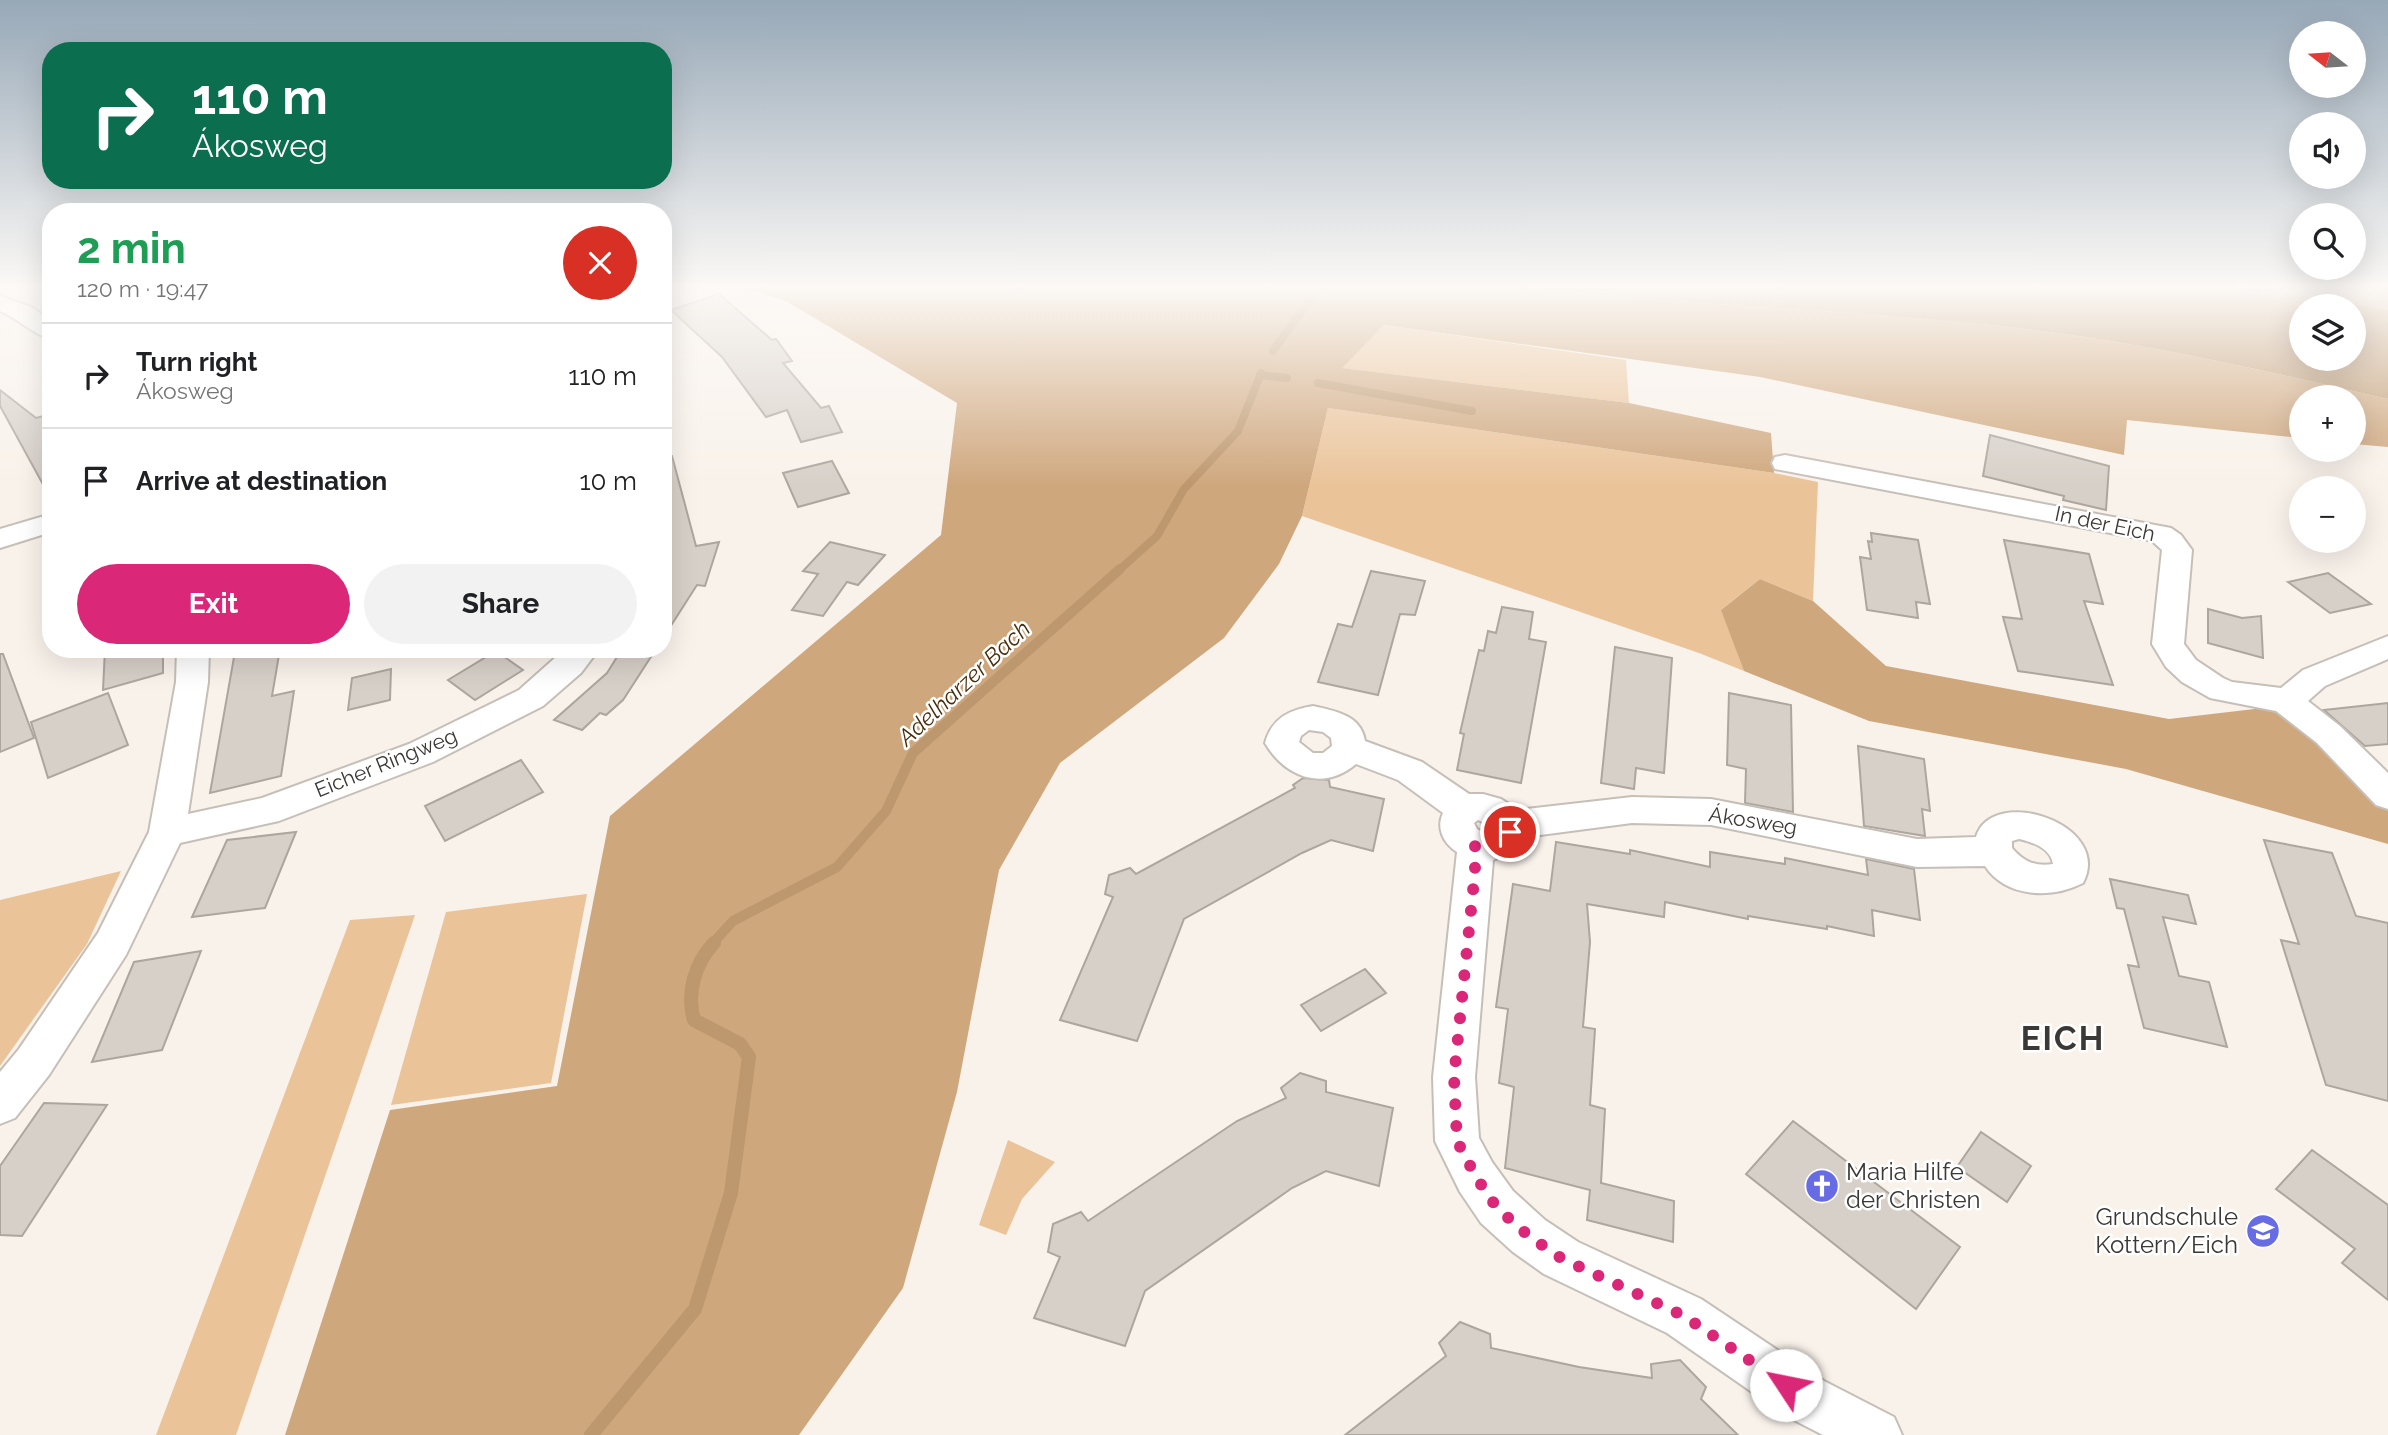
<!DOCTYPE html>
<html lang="en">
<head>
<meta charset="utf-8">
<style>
	body { margin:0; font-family:Raleway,sans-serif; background:#f2f2f2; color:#202124; height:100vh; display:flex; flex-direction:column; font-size:26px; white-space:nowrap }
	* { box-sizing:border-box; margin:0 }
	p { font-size:23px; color:#757577 }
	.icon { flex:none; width:38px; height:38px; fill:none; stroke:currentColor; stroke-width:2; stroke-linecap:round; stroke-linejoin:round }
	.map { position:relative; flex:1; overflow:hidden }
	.panel { position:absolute; left:42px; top:203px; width:630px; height:455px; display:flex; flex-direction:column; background:#fff; border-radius:28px; box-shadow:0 7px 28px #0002 }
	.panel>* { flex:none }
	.hud { position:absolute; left:42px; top:42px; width:630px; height:147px; border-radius:28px; box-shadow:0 7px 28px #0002; background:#0b6e4f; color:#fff; overflow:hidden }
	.needle { width:46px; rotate:287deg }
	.buttons { position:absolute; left:2289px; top:21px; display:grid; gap:14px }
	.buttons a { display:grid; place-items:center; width:77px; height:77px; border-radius:50%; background:#fff; box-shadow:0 7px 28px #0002; font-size:35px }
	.pin { position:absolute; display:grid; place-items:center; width:60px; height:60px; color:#fff; margin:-30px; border:4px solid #fff; border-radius:50%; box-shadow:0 2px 7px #0007 }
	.me { position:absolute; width:77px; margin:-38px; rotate:304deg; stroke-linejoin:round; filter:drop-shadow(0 0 5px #0008) }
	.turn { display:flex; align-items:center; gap:24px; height:147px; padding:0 35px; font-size:32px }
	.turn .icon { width:91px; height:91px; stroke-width:2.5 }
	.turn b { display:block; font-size:49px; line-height:60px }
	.round { display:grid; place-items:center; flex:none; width:74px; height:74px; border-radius:37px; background:#f2f2f2 }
	.summary { display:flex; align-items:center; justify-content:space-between; height:119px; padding:0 35px }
	h1 { font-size:42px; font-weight:700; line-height:52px; color:#1e9e55 }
	.action { display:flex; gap:14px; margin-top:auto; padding:14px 35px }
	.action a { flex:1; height:80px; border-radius:42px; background:#db2777; color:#fff; font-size:28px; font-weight:700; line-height:80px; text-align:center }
	.action a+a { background:#f2f2f2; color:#202124 }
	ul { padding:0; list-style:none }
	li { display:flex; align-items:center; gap:21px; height:105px; padding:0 35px; border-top:2px solid #e0e0e0 }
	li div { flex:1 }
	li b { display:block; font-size:26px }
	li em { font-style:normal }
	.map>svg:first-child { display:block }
</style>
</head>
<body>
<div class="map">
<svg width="2388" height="1435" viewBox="0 0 2388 1435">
	<rect width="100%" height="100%" fill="#f9f2eb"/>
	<!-- green -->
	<g fill="#eac399">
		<path d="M1384,325L1626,360L1629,403L1341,368Z"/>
		<path d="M1328,408L1774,473L1818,482L1813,601L1760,579L1722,609L1744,671L1699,653L1302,516Z"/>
		<path d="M121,871L87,944L0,1066V900Z"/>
		<path d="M587,894L551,1083L391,1105L446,912Z"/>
		<path d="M415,915L236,1435H156L350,920Z"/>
		<path d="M1008,1140L1055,1162L1022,1199L1006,1235L979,1225Z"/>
	</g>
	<!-- forest -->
	<g fill="#cfa77d">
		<path d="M737,286H1505C1676,305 1848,309 2018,328C2143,342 2266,371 2388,399V447L2354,444V397H2301V438L2127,420L2124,455L1760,377L1384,325L1342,368L1629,403L1771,433L1774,473L1328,408L1302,516L1279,564L1224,638L1060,763L999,870L957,1092L903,1288L799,1435H285L390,1110L557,1086L610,816L941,535L957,403L786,301Z"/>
		<path d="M2230,286H2388V310L2315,296Z"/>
		<path d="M1760,579L1813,601L1886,666L2169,719L2280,706L2388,807V844L2126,769L1869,721L1744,671L1721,610Z"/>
	</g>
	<!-- water -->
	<path fill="#bd976d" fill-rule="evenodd" d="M1505,286H2230L2315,296L2388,310V399C2266,371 2143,342 2018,328C1848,309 1676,305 1505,286ZM2301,306H2354V359H2301Z"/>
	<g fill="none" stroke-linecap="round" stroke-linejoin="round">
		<!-- stream-far2 -->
		<g stroke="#bd976d" stroke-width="8">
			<path d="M1273,351L1320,286"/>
			<path d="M1260,375L1287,378"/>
			<path d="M1318,383L1472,411"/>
			<path d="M1118,571L1157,536L1184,489L1238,431L1261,373"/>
		</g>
		<!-- stream-far1 -->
		<path stroke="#bd976d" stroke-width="10" d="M712,944L733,921L837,867L886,811L913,753L1120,569"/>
		<!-- stream -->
		<path stroke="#bd976d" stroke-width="14" d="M591,1435L695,1309L731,1193L749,1057L740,1044L694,1020C686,993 695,963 714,943"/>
	</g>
	<!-- building -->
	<g fill="#d7d0c9" stroke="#ada69f" stroke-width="2">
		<path d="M719,294L772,340L776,339L792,361L783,363L821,408L829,406L842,432L801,442L787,410L766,417L722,357L671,310Z"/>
		<path d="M0,390L36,418L51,414V499L0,406Z"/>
		<path d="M1990,435L2109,466L2106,510L2063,500L2064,496L1983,476Z"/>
		<path d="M672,456L696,546L719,542L705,586L697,585L663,638V457Z"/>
		<path d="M832,461L849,493L798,507L783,473Z"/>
		<path d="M1871,533L1918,540L1930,604L1916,602L1918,618L1867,610L1860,557L1871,559L1868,541L1872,542Z"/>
		<path d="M2004,540L2089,554L2103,604L2084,601L2113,685L2018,671L2003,617L2022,619Z"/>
		<path d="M830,542L885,555L858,585L847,582L823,616L792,610L818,574L803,571Z"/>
		<path d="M1371,571L1425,581L1415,615L1400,614L1378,695L1318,682L1338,624L1352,627Z"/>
		<path d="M2328,573L2371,604L2330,613L2288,582Z"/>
		<path d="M1502,607L1533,612L1529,639L1546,642L1521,783L1457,770L1464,734L1460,733L1479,650L1484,651L1488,631L1496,633Z"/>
		<path d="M2208,609L2242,618L2261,616L2263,658L2208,643Z"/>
		<path d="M1615,647L1672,658L1664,773L1636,768L1634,789L1601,783Z"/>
		<path d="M105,649H163V673L103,690Z"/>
		<path d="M271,649H280L272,696L294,691L281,776L210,793L234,657Z"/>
		<path d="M622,649H656L623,700L606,715L600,713L582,730L554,720L607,673Z"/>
		<path d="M496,651L523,670L475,700L448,680Z"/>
		<path d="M0,654H3L34,738L0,752Z"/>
		<path d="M391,669L390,700L348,710L352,678Z"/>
		<path d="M108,693L128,745L48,778L31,722Z"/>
		<path d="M1729,693L1791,705L1793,812L1745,803L1746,769L1727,765Z"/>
		<path d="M2388,703V744L2365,746L2324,710Z"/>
		<path d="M1858,746L1924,759L1930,811L1922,809L1925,836L1864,826Z"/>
		<path d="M521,760L543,792L445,841L425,806Z"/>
		<path d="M1303,778L1329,780L1330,787L1384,799L1373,851L1331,840L1302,853L1184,919L1137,1041L1060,1020L1113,897L1105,894L1109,875L1130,868L1136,874L1295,788L1293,785Z"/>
		<path d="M296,832L265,908L192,917L227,840Z"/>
		<path d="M2264,840L2332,853L2356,916L2388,923V1101L2326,1085L2281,940L2299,944Z"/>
		<path d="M1556,842L1630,854V850L1710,867V852L1785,864V858L1868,875L1866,859L1914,869L1920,920L1872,910L1874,936L1827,926V929L1748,916V919L1665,902L1664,917L1587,904L1590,942L1583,1027L1595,1029L1590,1105L1605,1109L1601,1183L1674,1201L1673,1242L1587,1220L1590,1190L1505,1168L1514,1087L1499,1083L1508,1009L1496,1007L1513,884L1550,891Z"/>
		<path d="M2110,879L2188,895L2196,924L2163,917L2179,976L2209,982L2227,1047L2144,1028L2128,965L2139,967L2124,909L2117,908Z"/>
		<path d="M201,951L162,1050L92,1062L134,962Z"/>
		<path d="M1365,969L1386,993L1321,1031L1301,1005Z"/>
		<path d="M1300,1073L1326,1081V1092L1393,1108L1379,1186L1326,1171L1292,1188L1145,1291L1125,1346L1034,1318L1060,1257L1048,1252L1053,1224L1081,1212L1088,1221L1237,1121L1286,1098L1281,1088Z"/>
		<path d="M44,1103L107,1105L22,1236L0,1235V1166Z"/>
		<path d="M1793,1121L1960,1247L1916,1309L1746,1174Z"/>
		<path d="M1981,1132L2031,1166L2007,1202L1957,1167Z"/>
		<path d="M2312,1150L2388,1205V1300L2342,1263L2355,1249L2276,1189Z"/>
		<path d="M1460,1322L1490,1334L1491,1348L1579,1367L1652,1378L1651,1364L1680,1360L1706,1387L1701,1399L1738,1435H1345L1446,1356L1439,1343Z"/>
	</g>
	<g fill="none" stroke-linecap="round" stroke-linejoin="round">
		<!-- street casing -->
		<g stroke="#c6bfb8" stroke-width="4">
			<g id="street">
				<path d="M0,296L31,307L51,321V339C32,334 18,318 0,311Z"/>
				<path d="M1785,455L2171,528L2181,535L2192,550L2184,644L2196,660L2223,678L2232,682L2281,688L2303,670L2388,636V659L2325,686L2308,701L2340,726L2388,773V809L2376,805L2317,743L2276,711L2210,698L2182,682L2166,667L2152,644L2162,550L2152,541L1775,469L1772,463L1775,457Z"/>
				<path d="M51,514V532L0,548V529Z"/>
				<path d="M177,649H209L208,682L188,814L262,798L409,744L519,690L565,649H599L581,673L543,706L433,762L279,821L180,843L126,955L49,1075L15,1118L0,1124V1072L19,1049L98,933L149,832L176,682Z"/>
				<path d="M1313,706C1335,711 1361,715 1365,741L1422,762L1469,794H1483L1501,799L1518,810L1632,797L1711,799L1917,839L1976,837C1992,784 2114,824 2083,883C2052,899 2006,898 1985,866L1917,867L1711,825L1632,823L1525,837L1520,849L1493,860L1475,1077L1479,1138L1492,1162L1513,1191L1545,1220L1578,1242L1701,1299L1824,1381L1894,1417L1902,1435H1823L1788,1417L1667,1333L1544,1274L1513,1252L1481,1223L1460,1192L1435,1141L1433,1077L1457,852C1443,843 1436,828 1443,813L1398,780L1356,764C1323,792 1285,777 1265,743C1272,718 1289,710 1313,706ZM1309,730L1323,732L1331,738L1332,746L1323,753H1313L1299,742L1301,736ZM1478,820L1489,825L1490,832L1484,833L1477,829L1474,823ZM2019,839C2033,842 2051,849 2053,864C2035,867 2023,861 2012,848V841Z"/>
			</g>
		</g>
		<!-- street -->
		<use href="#street" fill="#fff" fill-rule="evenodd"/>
	</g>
	<!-- sky -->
	<linearGradient id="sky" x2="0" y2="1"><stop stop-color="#97a8b7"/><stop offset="0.59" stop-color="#fcf9f6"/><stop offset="1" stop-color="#fcf9f6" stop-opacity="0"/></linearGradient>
	<rect width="2388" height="486" fill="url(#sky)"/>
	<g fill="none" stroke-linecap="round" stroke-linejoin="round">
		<!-- route -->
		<path stroke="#db2777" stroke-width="12" stroke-dasharray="0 21.6" d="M1510,832L1501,844L1484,848L1475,845V871L1454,1077L1457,1141L1476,1177L1497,1208L1529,1236L1561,1258L1684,1316L1786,1385"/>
	</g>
	<!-- icons -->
	<defs>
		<g id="church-disc" transform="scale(1.75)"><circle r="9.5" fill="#676be4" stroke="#fff"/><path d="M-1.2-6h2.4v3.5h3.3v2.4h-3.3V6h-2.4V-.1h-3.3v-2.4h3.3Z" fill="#fff"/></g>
		<g id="school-disc" transform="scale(1.75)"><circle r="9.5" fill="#676be4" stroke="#fff"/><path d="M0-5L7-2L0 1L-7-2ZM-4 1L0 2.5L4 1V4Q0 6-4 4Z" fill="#fff"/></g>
	</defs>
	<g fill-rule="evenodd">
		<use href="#church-disc" x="1822" y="1186"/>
		<use href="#school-disc" x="2263" y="1231"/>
	</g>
	<g text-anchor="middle" stroke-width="5" stroke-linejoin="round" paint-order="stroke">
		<!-- street labels -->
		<g font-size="21" fill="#3b3836" stroke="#fff">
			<text transform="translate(2105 524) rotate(12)" y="7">In der Eich</text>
			<text transform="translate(386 763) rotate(-22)" y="7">Eicher Ringweg</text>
			<text transform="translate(1753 821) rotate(9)" y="7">Ákosweg</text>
		</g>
		<!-- water labels -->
		<g font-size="23" font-style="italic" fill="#482d0b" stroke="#fff">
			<text transform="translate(964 683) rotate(-43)" y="8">Adelharzer Bach</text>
		</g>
		<!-- near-poi labels -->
		<g font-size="24" fill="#3b3836" stroke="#fff" text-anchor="start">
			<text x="1846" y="1180">Maria Hilfe<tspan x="1846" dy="28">der Christen</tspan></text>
			<text x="2238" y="1225" text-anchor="end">Grundschule<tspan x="2238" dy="28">Kottern/Eich</tspan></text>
		</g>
		<!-- near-district labels -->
		<g font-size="33" font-weight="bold" letter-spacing="2" fill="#3b3836" stroke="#fff">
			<text x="2063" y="1050">EICH</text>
		</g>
	</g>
</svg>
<div class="buttons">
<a><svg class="needle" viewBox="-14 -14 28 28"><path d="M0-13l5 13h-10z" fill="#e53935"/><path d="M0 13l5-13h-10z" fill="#757577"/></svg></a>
<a><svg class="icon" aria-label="sound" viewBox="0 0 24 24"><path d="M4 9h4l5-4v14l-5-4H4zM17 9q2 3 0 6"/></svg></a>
<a><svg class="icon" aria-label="search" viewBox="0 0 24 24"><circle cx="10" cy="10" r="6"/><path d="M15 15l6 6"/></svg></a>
<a><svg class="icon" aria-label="layers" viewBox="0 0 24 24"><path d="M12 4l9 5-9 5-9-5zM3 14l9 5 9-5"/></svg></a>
<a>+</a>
<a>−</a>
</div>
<div class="pin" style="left:1510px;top:832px;background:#d93025"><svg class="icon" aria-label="arrive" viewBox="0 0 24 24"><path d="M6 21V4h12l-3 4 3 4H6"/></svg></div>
<svg class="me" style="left:1786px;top:1385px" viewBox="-20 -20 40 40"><circle r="19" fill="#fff"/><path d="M0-13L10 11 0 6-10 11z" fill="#db2777"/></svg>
<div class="hud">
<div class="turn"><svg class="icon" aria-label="right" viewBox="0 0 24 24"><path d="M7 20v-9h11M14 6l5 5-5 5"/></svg><div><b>110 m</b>Ákosweg</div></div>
</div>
<section class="panel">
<div class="summary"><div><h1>2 min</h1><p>120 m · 19:47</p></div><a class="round" style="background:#d93025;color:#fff"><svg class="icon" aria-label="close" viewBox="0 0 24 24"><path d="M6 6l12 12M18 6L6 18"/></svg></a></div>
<ul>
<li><svg class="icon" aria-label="right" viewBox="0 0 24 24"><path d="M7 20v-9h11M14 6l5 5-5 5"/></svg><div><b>Turn right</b><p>Ákosweg</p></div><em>110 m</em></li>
<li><svg class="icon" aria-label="arrive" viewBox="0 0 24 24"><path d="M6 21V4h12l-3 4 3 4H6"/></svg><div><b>Arrive at destination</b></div><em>10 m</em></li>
</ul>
<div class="action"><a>Exit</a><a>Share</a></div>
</section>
</div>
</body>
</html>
